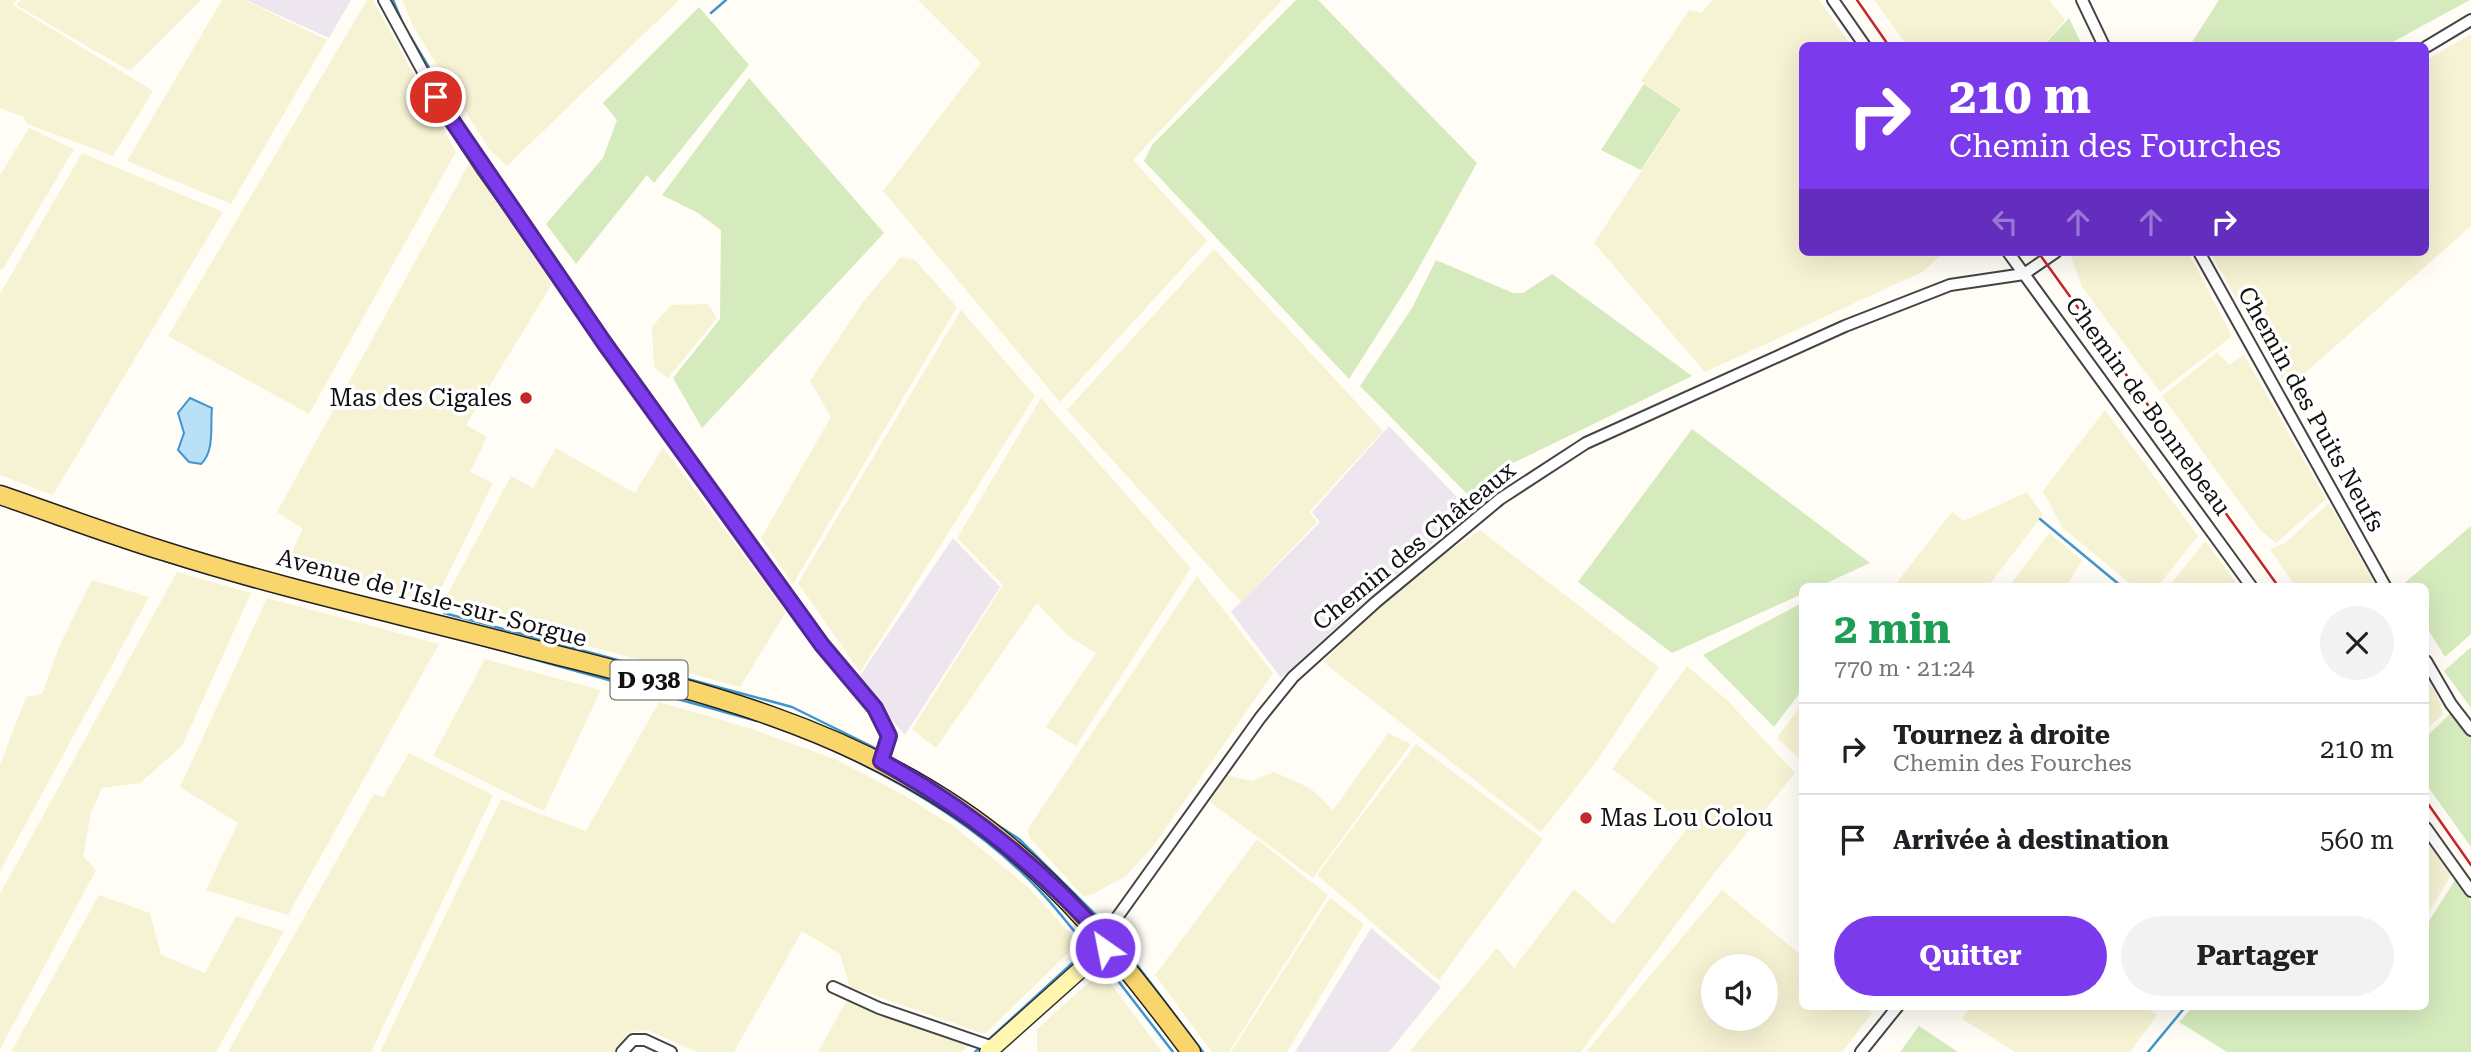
<!DOCTYPE html>
<html lang="fr">
<head>
<meta charset="utf-8">
<style>
	body { margin:0; font-family:"Roboto Serif",serif; background:#f2f2f2; color:#202124; height:100vh; display:flex; flex-direction:column; font-size:26px; white-space:nowrap }
	* { box-sizing:border-box; margin:0 }
	p { font-size:23px; color:#757577 }
	.icon { flex:none; width:38px; height:38px; fill:none; stroke:currentColor; stroke-width:2; stroke-linecap:round; stroke-linejoin:round }
	.map { position:relative; flex:1; overflow:hidden }
	.drawer { position:absolute; left:1799px; top:583px; width:630px; height:427px; display:flex; flex-direction:column; background:#fff; border-radius:10px; box-shadow:0 7px 28px #0002 }
	.drawer>* { flex:none }
	.banner { position:absolute; left:1799px; top:42px; width:630px; height:214px; border-radius:10px; box-shadow:0 7px 28px #0002; background:#7c3aed; color:#fff; overflow:hidden }
	.tools { position:absolute; left:1701px; top:954px; display:grid; gap:14px }
	.tools a { display:grid; place-items:center; width:77px; height:77px; border-radius:50%; background:#fff; box-shadow:0 7px 28px #0002; font-size:35px }
	.pin { position:absolute; display:grid; place-items:center; width:60px; height:60px; color:#fff; margin:-30px; border:4px solid #fff; border-radius:50%; box-shadow:0 2px 7px #0007 }
	.me { position:absolute; width:77px; margin:-38px; rotate:327deg; stroke-linejoin:round; filter:drop-shadow(0 0 5px #0008) }
	.turn { display:flex; align-items:center; gap:24px; height:147px; padding:0 35px; font-size:32px }
	.turn .icon { width:91px; height:91px; stroke-width:2.5 }
	.turn b { display:block; font-size:49px; line-height:60px }
	.lanes { display:flex; align-items:center; height:66px; padding:0 35px; background:#0003; justify-content:center; gap:35px; direction:ltr }
	.lanes .off { opacity:.35 }
	.round { display:grid; place-items:center; flex:none; width:74px; height:74px; border-radius:37px; background:#f2f2f2 }
	.summary { display:flex; align-items:center; justify-content:space-between; height:119px; padding:0 35px }
	h1 { font-size:42px; font-weight:700; line-height:52px; color:#1e9e55 }
	.primary-button { display:flex; gap:14px; margin-top:auto; padding:14px 35px }
	.primary-button a { flex:1; height:80px; border-radius:42px; background:#7c3aed; color:#fff; font-size:28px; font-weight:700; line-height:80px; text-align:center }
	.primary-button a+a { background:#f2f2f2; color:#202124 }
	ul { padding:0; list-style:none }
	li { display:flex; align-items:center; gap:21px; height:91px; padding:0 35px; border-top:2px solid #e0e0e0 }
	li div { flex:1 }
	li b { display:block; font-size:26px }
	li em { font-style:normal }
	.map>svg:first-child { display:block }
</style>
</head>
<body>
<div class="map">
<svg width="2471" height="1052" viewBox="0 0 2471 1052">
	<rect width="100%" height="100%" fill="#fffdf5"/>
	<!-- industrial -->
	<g fill="#eee6ef">
		<path d="M246,0H351L329,38Z"/>
		<path d="M1389,426L1470,511L1353,612L1281,678L1231,612L1320,522L1312,512Z"/>
		<path d="M953,538L1000,587L905,735L857,680Z"/>
		<path d="M1371,928L1441,987L1389,1052H1295Z"/>
	</g>
	<!-- farmland -->
	<g fill="#f6f3d4" fill-rule="evenodd">
		<path d="M0,0H17L13,5L153,91L113,156L27,124L24,117L0,108Z"/>
		<path d="M21,0H201L130,71L16,5Z"/>
		<path d="M222,0H244L327,40L231,204L127,161Z"/>
		<path d="M367,0H373L456,152L309,414L168,336Z"/>
		<path d="M402,0H677V2L507,166L489,149L413,26Z"/>
		<path d="M918,0H1282L1133,160L1207,241L1060,402L883,191L981,63Z"/>
		<path d="M1713,0H1819L1851,45L1802,46V252H1945L1922,272L1705,372L1594,243L1682,109L1641,81L1689,10L1701,13Z"/>
		<path d="M1874,0H2049L2065,20L2043,45H1907Z"/>
		<path d="M2471,34V226L2287,389L2210,252H2426V60Z"/>
		<path d="M29,128L74,149L3,269H0V175Z"/>
		<path d="M82,153L223,212L53,495L0,475V294Z"/>
		<path d="M471,160L552,284L466,425L487,437L470,472L493,483L434,603L286,563L303,529L277,512Z"/>
		<path d="M1214,249L1383,431L1309,512L1317,522L1241,602L1067,410Z"/>
		<path d="M2077,252H2188L2232,336L2160,392L2082,287L2071,256Z"/>
		<path d="M901,257L915,260L957,307L793,584L761,538L831,417L810,381L863,302Z"/>
		<path d="M708,304L717,318L668,378L654,367L652,327L671,305Z"/>
		<path d="M961,310L1035,396L860,672L798,583Z"/>
		<path d="M2217,352L2229,365L2244,355L2326,499L2276,543L2260,530L2162,396Z"/>
		<path d="M1041,398L1191,568L1076,746L1046,727L1096,653L1068,636L1037,603L936,748L912,729L1003,585L957,538Z"/>
		<path d="M2105,410L2198,536L2158,586H2133L2062,527L2043,491Z"/>
		<path d="M663,447L786,612L740,687L441,606L511,476L533,488L556,448L635,493Z"/>
		<path d="M2027,492L2043,515L1988,586H1894L1952,512L1964,521Z"/>
		<path d="M2329,503L2376,586H2295L2270,549L2285,543Z"/>
		<path d="M1480,530L1659,667L1596,762L1541,832L1323,662L1377,608L1453,548Z"/>
		<path d="M2049,533L2082,560L2067,586H2009Z"/>
		<path d="M2205,541L2239,586H2169Z"/>
		<path d="M177,572L251,593L182,746L140,783L102,788L91,813L83,856L96,870L0,1049V894Z"/>
		<path d="M1197,576L1273,673L1154,845L1126,876L1091,895L1083,896L1030,838L1027,830Z"/>
		<path d="M92,580L149,597L0,871V765L26,697L42,694L59,647Z"/>
		<path d="M267,598L439,644L288,915L206,890L238,823L180,787Z"/>
		<path d="M485,659L601,690L544,811L433,756Z"/>
		<path d="M1687,666L1727,700L1795,773L1713,875L1581,1052H1409L1497,948L1514,968L1574,889L1613,924L1689,826L1612,769Z"/>
		<path d="M2426,676L2441,704L2443,715L2426,729Z"/>
		<path d="M659,702L752,729L837,760L902,794L956,828L1028,887L1074,938L1072,949L985,1034L850,987L840,954L802,931L734,1052H697L647,1030L628,1033L617,1052H380L501,799L586,831Z"/>
		<path d="M1802,704V761L1777,738Z"/>
		<path d="M1388,733L1411,744L1313,878L1210,802L1226,775L1252,781L1274,772L1310,788L1333,810Z"/>
		<path d="M1416,744L1543,839L1439,980L1317,875Z"/>
		<path d="M409,753L493,795L371,1052H228L374,794L383,797Z"/>
		<path d="M2426,835L2453,872L2426,917Z"/>
		<path d="M1257,839L1328,895L1229,1052H1212L1155,975Z"/>
		<path d="M1722,890L1802,956V1006H1864L1872,1013L1842,1052H1586ZM1766,966V1018H1713V966Z"/>
		<path d="M99,895L150,913L161,955L205,973L236,916L284,931L216,1052H11Z"/>
		<path d="M1330,898L1364,924L1287,1052H1231Z"/>
		<path d="M1094,978L1108,980L1162,1052H1037V1029Z"/>
		<path d="M847,1000L969,1045L962,1052H818Z"/>
		<path d="M1971,1006H2144L2157,1015L2130,1052H2015L1962,1019Z"/>
	</g>
	<!-- green -->
	<g fill="#d5ebbd">
		<path d="M1296,0H1318L1477,163L1412,280L1349,379L1144,161L1152,145Z"/>
		<path d="M2219,0H2470L2387,45H2190Z"/>
		<path d="M699,7L749,65L654,183L647,175L576,264L546,224L603,158L617,120L603,103Z"/>
		<path d="M2069,18L2082,45H2044Z"/>
		<path d="M749,78L884,233L702,428L673,378L720,319L721,230L698,213L662,195Z"/>
		<path d="M1644,84L1681,109L1641,170L1601,150Z"/>
		<path d="M1436,260L1513,293H1523L1552,274L1692,376L1505,467L1473,500L1360,386L1412,308Z"/>
		<path d="M1692,429L1870,563L1820,586H1802V594L1672,653L1578,582Z"/>
		<path d="M2471,526V634L2445,657L2426,626V586H2401Z"/>
		<path d="M1802,603V690L1774,727L1703,655Z"/>
		<path d="M2471,647V708L2444,671Z"/>
		<path d="M2452,712L2471,737V847L2426,784V737Z"/>
		<path d="M2455,880L2471,901V1052H2227L2179,1022L2194,1006H2426V926Z"/>
		<path d="M1919,1026L1958,1052H1900Z"/>
	</g>
	<!-- water -->
	<path fill="#b9e0f7" stroke="#3f96cf" stroke-width="2" d="M190,398L212,408C210,426 215,451 201,464L189,462L178,450L184,433L178,413Z"/>
	<g fill="none" stroke-linecap="round" stroke-linejoin="round">
		<!-- stream -->
		<g stroke="#3f96cf" stroke-width="2.5">
			<path d="M393,0L403,24"/>
			<path d="M711,13L726,0"/>
			<path d="M410,36L495,177"/>
			<path d="M0,504L126,548"/>
			<path d="M2040,519L2121,586"/>
			<path d="M165,561L199,571"/>
			<path d="M444,613L792,707L879,750"/>
			<path d="M453,637L757,721"/>
			<path d="M835,751C908,785 983,830 1039,890C1058,909 1073,932 1092,951"/>
			<path d="M888,756L900,763"/>
			<path d="M991,821L1019,839L1108,927"/>
			<path d="M1112,932L1203,1052"/>
			<path d="M1102,960L1173,1052"/>
			<path d="M986,1042L1079,957L1085,944"/>
			<path d="M975,1052L982,1046"/>
			<path d="M2148,1052L2186,1006"/>
		</g>
		<!-- street casing -->
		<g stroke="#444" stroke-width="14">
			<g id="street">
				<path d="M384,0L447,116L482,169L822,645L875,708L889,736L881,761"/>
				<path d="M1833,0L1865,46"/>
				<path d="M2082,0L2104,46"/>
				<path d="M2426,47L2471,20"/>
				<path d="M2008,252L2251,586"/>
				<path d="M2199,252L2385,586"/>
				<path d="M2426,661L2451,704L2471,730"/>
				<path d="M2426,828L2471,891"/>
				<path d="M1103,937L1260,718L1293,677L1376,602L1500,499L1586,443L1845,326L1950,285L2024,274L2056,252"/>
				<path d="M833,987L879,1008L993,1047"/>
				<path d="M622,1052L633,1040H645L671,1052"/>
				<path d="M1861,1052L1898,1006"/>
			</g>
		</g>
		<!-- secondary casing -->
		<g stroke="#333" stroke-width="19">
			<path id="secondary" d="M988,1052L1109,944"/>
		</g>
		<!-- primary casing -->
		<g stroke="#222" stroke-width="21">
			<path id="primary" d="M0,495C56,514 111,535 167,552C277,587 390,612 502,641C665,684 815,712 958,808C1054,872 1123,961 1191,1052"/>
		</g>
		<!-- street -->
		<use href="#street" stroke="#fff" stroke-width="10"/>
		<!-- secondary -->
		<use href="#secondary" stroke="#fff6b0" stroke-width="16"/>
		<!-- primary -->
		<use href="#primary" stroke="#f9d66b" stroke-width="18"/>
		<!-- rail -->
		<g stroke="#c4262e" stroke-width="2.5">
			<path d="M1857,0L1889,46"/>
			<path d="M2038,252L2278,586"/>
			<path d="M2426,801L2471,865"/>
		</g>
	</g>
	<g fill="none" stroke-linecap="round" stroke-linejoin="round">
		<!-- route casing -->
		<g stroke="#51269a" stroke-width="18">
			<path id="route" d="M436,97L605,344L822,645L875,708L889,736L881,761C968,809 1044,870 1109,944L1105,948"/>
		</g>
		<!-- route -->
		<use href="#route" stroke="#7c3aed" stroke-width="12"/>
	</g>
	<!-- markers -->
	<g fill="#c4262e" stroke="#fff" stroke-width="2.5">
		<circle cx="526" cy="398" r="7"/>
		<circle cx="1586" cy="818" r="7"/>
	</g>
	<g text-anchor="middle" stroke-width="7" stroke-linejoin="round" paint-order="stroke">
		<!-- shield labels -->
		<rect fill="#fff" stroke="#585858" stroke-width="2" x="610.5" y="660.5" width="77" height="39" rx="5"/>
		<g font-size="23" font-weight="bold" fill="#111">
			<text x="649" y="688">D 938</text>
		</g>
		<!-- poi labels -->
		<g font-size="24" fill="#111" stroke="#fff" text-anchor="end">
			<text x="512" y="406">Mas des Cigales</text>
			<text x="1600" y="826" text-anchor="start">Mas Lou Colou</text>
		</g>
		<!-- street labels -->
		<g font-size="24" fill="#111" stroke="#fff">
			<text transform="translate(2148 406) rotate(54)" y="8">Chemin de Bonnebeau</text>
			<text transform="translate(2311 409) rotate(61)" y="8">Chemin des Puits Neufs</text>
			<text transform="translate(1414 546) rotate(-39)" y="8">Chemin des Châteaux</text>
			<text transform="translate(432 598) rotate(15)" y="8">Avenue de l'Isle-sur-Sorgue</text>
		</g>
	</g>
</svg>
<div class="tools">
<a><svg class="icon" aria-label="sound" viewBox="0 0 24 24"><path d="M4 9h4l5-4v14l-5-4H4zM17 9q2 3 0 6"/></svg></a>
</div>
<div class="pin" style="left:436px;top:97px;background:#d93025"><svg class="icon" aria-label="arrive" viewBox="0 0 24 24"><path d="M6 21V4h12l-3 4 3 4H6"/></svg></div>
<svg class="me" style="left:1105px;top:948px" viewBox="-20 -20 40 40"><circle r="17" fill="#7c3aed" stroke="#fff" stroke-width="3"/><path d="M0-11L8 9 0 5-8 9z" fill="#fff"/></svg>
<div class="banner">
<div class="turn"><svg class="icon" aria-label="right" viewBox="0 0 24 24"><path d="M7 20v-9h11M14 6l5 5-5 5"/></svg><div><b>210 m</b>Chemin des Fourches</div></div>
<div class="lanes"><svg class="icon off" aria-label="left" viewBox="0 0 24 24"><path d="M17 20v-9H6M10 6l-5 5 5 5"/></svg><svg class="icon off" aria-label="ahead" viewBox="0 0 24 24"><path d="M12 20V5M6 11l6-6 6 6"/></svg><svg class="icon off" aria-label="ahead" viewBox="0 0 24 24"><path d="M12 20V5M6 11l6-6 6 6"/></svg><svg class="icon" aria-label="right" viewBox="0 0 24 24"><path d="M7 20v-9h11M14 6l5 5-5 5"/></svg></div>
</div>
<section class="drawer">
<div class="summary"><div><h1>2 min</h1><p>770 m · 21:24</p></div><a class="round"><svg class="icon" aria-label="close" viewBox="0 0 24 24"><path d="M6 6l12 12M18 6L6 18"/></svg></a></div>
<ul>
<li><svg class="icon" aria-label="right" viewBox="0 0 24 24"><path d="M7 20v-9h11M14 6l5 5-5 5"/></svg><div><b>Tournez à droite</b><p>Chemin des Fourches</p></div><em>210 m</em></li>
<li><svg class="icon" aria-label="arrive" viewBox="0 0 24 24"><path d="M6 21V4h12l-3 4 3 4H6"/></svg><div><b>Arrivée à destination</b></div><em>560 m</em></li>
</ul>
<div class="primary-button"><a>Quitter</a><a>Partager</a></div>
</section>
</div>
</body>
</html>
